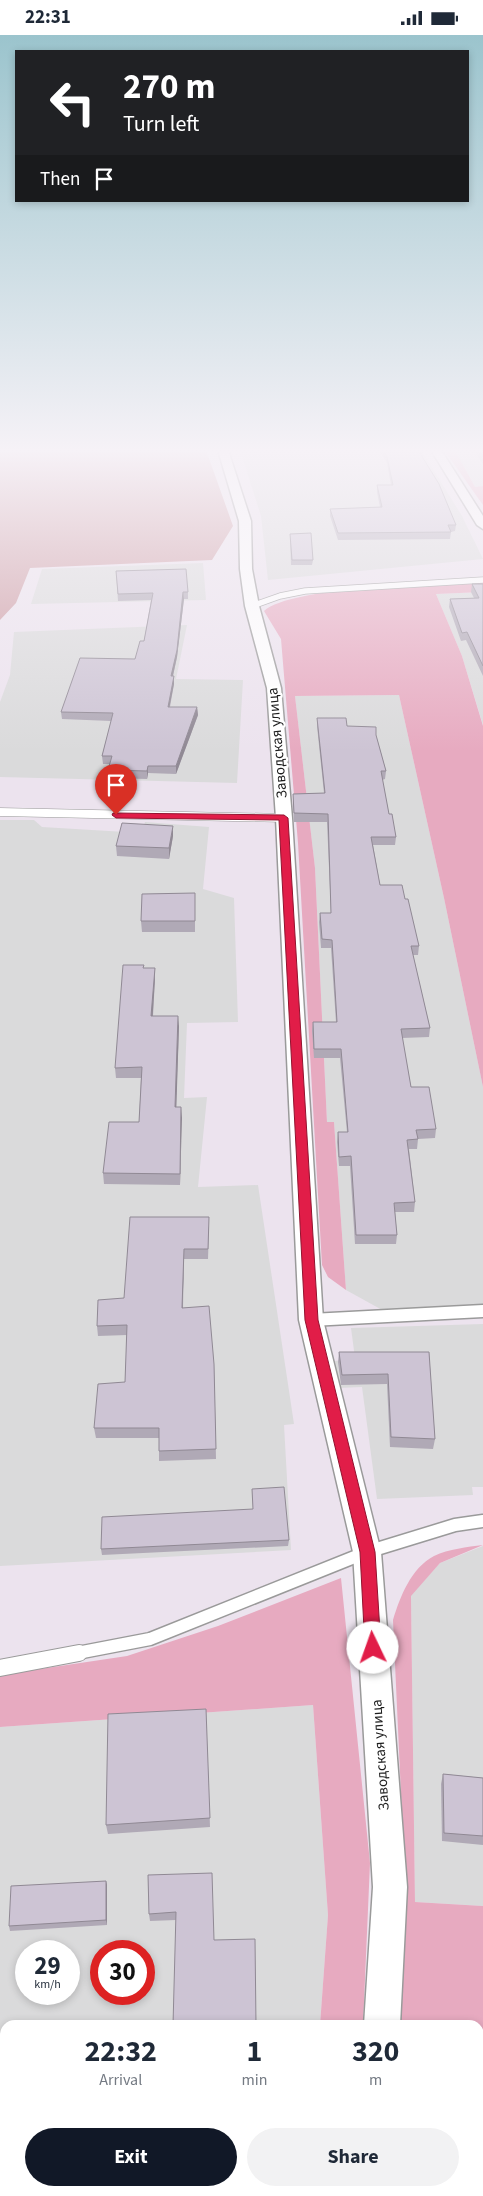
<!DOCTYPE html>
<html lang="en">
<head>
<meta charset="utf-8">
<style>
	body { margin:0; font-family:"Source Sans 3",sans-serif; background:#f2f2f3; color:#1f2937; height:100vh; display:flex; flex-direction:column; font-size:19px; white-space:nowrap }
	* { box-sizing:border-box; margin:0 }
	p { font-size:16px; color:#747a83 }
	.icon { flex:none; width:28px; height:28px; fill:none; stroke:currentColor; stroke-width:2; stroke-linecap:round; stroke-linejoin:round }
	.map { position:relative; flex:1; overflow:hidden }
	.sheet { position:absolute; left:0px; top:1985px; width:484px; height:176px; display:flex; flex-direction:column; background:#fff; border-radius:15px 15px 0 0; box-shadow:0 2px 8px #0003 }
	.sheet>* { flex:none }
	.hud { position:absolute; left:15px; top:15px; width:454px; height:152px; border-radius:0px; box-shadow:0 2px 8px #0003; background:#202124; color:#fff; overflow:hidden }
	.speed { position:absolute; left:15px; top:1905px; display:flex; gap:10px; font-size:25px; font-weight:700; text-align:center }
	.speed>* { display:grid; place-content:center; width:65px; height:65px; border-radius:50%; background:#fff; box-shadow:0 2px 8px #0003; line-height:1 }
	.speed small { font-size:12px; font-weight:400 }
	.speed .limit { border:8px solid #d22; background:#fff; color:#111 }
	.pin { position:absolute; display:grid; place-items:center; width:42px; height:42px; color:#fff; margin:-51px -21px; border-radius:50% 50% 50% 0; rotate:-45deg; box-shadow:0 0 5px #0007 }
	.pin .icon { rotate:45deg }
	.me { position:absolute; width:55px; margin:-28px; rotate:357deg; stroke-linejoin:round; filter:drop-shadow(0 0 4px #0008) }
	.turn { display:flex; align-items:center; gap:18px; height:105px; padding:0 25px; font-size:22px }
	.turn .icon { width:65px; height:65px; stroke-width:2.5 }
	.turn b { display:block; font-size:35px; line-height:42px }
	.then { display:flex; align-items:center; height:48px; padding:0 25px; background:#0003; gap:10px; font-size:19px }
	.eta { display:flex; justify-content:space-evenly; align-items:center; height:85px; text-align:center }
	.eta b { font-size:30px; font-weight:700; line-height:35px }
	.action { display:flex; gap:10px; margin-top:auto; padding:10px 25px }
	.action a { flex:1; height:58px; border-radius:30px; background:#111827; color:#fff; font-size:20px; font-weight:700; line-height:58px; text-align:center }
	.action a+a { background:#f2f2f3; color:#1f2937 }
	.status { display:flex; justify-content:space-between; align-items:center; height:35px; padding:0 25px; background:#fff; direction:ltr }
	.status svg { height:14px; fill:currentColor }
	.map>svg:first-child { display:block }
</style>
</head>
<body>
<div class="status"><b>22:31</b><svg viewBox="0 0 49 12"><path d="M0 12V9h3v3zM5 12V6h3v6zM10 12V3h3v9zM15 12V0h3v12zM26 1h20v11H26zM47 4h2v5h-2z"/></svg></div>
<div class="map">
<svg width="483" height="2161" viewBox="0 0 483 2161">
	<rect width="100%" height="100%" fill="#ece3ee"/>
	<!-- residential -->
	<g fill="#dadadb" fill-rule="evenodd">
		<path d="M240,415H421L462,481L483,524L268,545L261,481Z"/>
		<path d="M455,415H483V451L475,452Z"/>
		<path d="M203,528L206,565L31,569L42,534Z"/>
		<path d="M483,557V690L462,621L436,559Z"/>
		<path d="M187,590L176,644L243,645L237,748L0,742V667L10,640L14,597Z"/>
		<path d="M399,660L444,863L483,1052V1272L384,1276L346,1255L334,1087H327L315,833L295,661Z"/>
		<path d="M0,785H34L42,792L142,798L145,787L209,792L203,854L234,863L238,987L187,988L184,1063L207,1062L198,1152L258,1150L294,1389L284,1390L291,1515L0,1531Z"/>
		<path d="M483,1289V1452H472L473,1460L377,1464L362,1352L338,1353L335,1326L355,1323L351,1293Z"/>
		<path d="M483,1511V1871L415,1867L411,1560L440,1528Z"/>
		<path d="M313,1670L328,1880L320,1990H5V2156H282V2161H0V1692ZM26,1916H69V1959H26ZM101,1916H144V1959H101Z"/>
	</g>
	<!-- grass -->
	<g fill="#e7aac0">
		<path d="M444,415H455L475,452L483,451V470Z"/>
		<path d="M483,546V557L436,559L462,621L483,691V1052L444,863L399,660L295,661L315,833L327,1087H334L346,1255L328,1242L322,1230L298,808L281,604L264,576C292,551 440,549 483,546Z"/>
		<path d="M483,1510L440,1528L411,1561L415,1867L483,1871V2161H460L456,2156H479V1990H399L406,1868L393,1585C400,1562 411,1533 434,1521C449,1514 467,1512 483,1510Z"/>
		<path d="M341,1543L370,1828L363,1990H320L328,1880L313,1670L0,1692V1640L127,1621L218,1591Z"/>
		<rect x="282" y="2156" width="74" height="5"/>
	</g>
	<!-- forest -->
	<path fill="#cc99a1" d="M0,415H206L233,491L212,525L30,533L16,568L0,585Z"/>
	<g fill="none" stroke-linecap="round" stroke-linejoin="round">
		<!-- lane-far3 casing -->
		<g stroke="#9a9a9a" stroke-width="7">
			<path id="lane-far3" d="M252,571L280,561L305,556L483,545"/>
		</g>
		<!-- lane-far2 casing -->
		<g stroke="#9a9a9a" stroke-width="9">
			<path id="lane-far2" d="M0,777L284,783"/>
		</g>
		<!-- lane-far1 casing -->
		<g stroke="#9a9a9a" stroke-width="15">
			<g id="lane-far1">
				<path d="M311,1285L483,1276"/>
				<path d="M72,1619L150,1604L367,1517L455,1490L483,1486"/>
			</g>
		</g>
		<!-- lane casing -->
		<g stroke="#9a9a9a" stroke-width="18">
			<g id="lane">
				<path d="M0,1633L79,1618"/>
				<path d="M438,2156L441,2161"/>
			</g>
		</g>
		<!-- street casing -->
		<g stroke="#9a9a9a" stroke-width="3">
			<g id="street">
				<path d="M218,415H228L251,486L252,534L259,571L281,653L292,783L323,1285L381,1517L407,1852L400,1990H364L373,1852L353,1517L299,1285L276,783L267,653L245,571L240,534L239,486Z"/>
				<path d="M431,415H441L483,481V494L477,490Z"/>
				<rect x="352" y="2156" width="38" height="5"/>
			</g>
		</g>
		<!-- lane-far3 -->
		<use href="#lane-far3" stroke="#fff" stroke-width="5.5"/>
		<!-- lane-far2 -->
		<use href="#lane-far2" stroke="#fff" stroke-width="8"/>
		<!-- lane-far1 -->
		<use href="#lane-far1" stroke="#fff" stroke-width="12"/>
		<!-- lane -->
		<use href="#lane" stroke="#fff" stroke-width="16"/>
		<!-- street -->
		<use href="#street" fill="#fff" fill-rule="evenodd"/>
	</g>
	<!-- wall -->
	<g fill="#b0a9b6">
		<path d="M379,415H423V421H422L456,490L455,496L451,497L450,504L338,505L330,481V474L380,472L377,457V450H391L387,428Z"/>
		<path d="M474,415H483V429Z"/>
		<path d="M290,499L313,525L312,530H291Z"/>
		<path d="M116,536L188,557V564H184L177,622L173,641H174V649L170,672H197L198,680L176,739L148,738L147,744L109,743L108,735L110,729H103L102,721L111,686L62,684L61,677L135,624L144,606L151,565L118,566Z"/>
		<path d="M472,549H483V641L466,605L461,606L449,572L450,564L474,563L471,557Z"/>
		<path d="M317,683L347,691L376,700L386,736L385,744L382,745L389,779L396,802L395,810H373L380,850L405,864L419,911L418,920H413L430,993L429,1002L402,1003L411,1052L436,1094L435,1103L418,1104L417,1114H409L415,1167L414,1177H395L397,1200L396,1209H355L350,1131H339L337,1107L338,1097H347L340,1023H314L312,996L313,987H336L331,913H321L319,887L320,878H331L327,787H294L293,767V759L324,758L317,691Z"/>
		<path d="M173,801L169,824L117,821L116,811Z"/>
		<path d="M195,858V897H142L141,886Z"/>
		<path d="M144,933H155V943L153,981L179,991L176,1072H181L180,1150L104,1149L103,1138L139,1087L141,1043H116L115,1033Z"/>
		<path d="M209,1192L208,1224H184L183,1273L214,1329L216,1424L159,1426V1403H96L94,1393L125,1347L127,1300L98,1301L97,1291L124,1263Z"/>
		<path d="M339,1317H429L435,1404L433,1414L390,1412L387,1349L341,1350L338,1327Z"/>
		<path d="M252,1454L289,1505L288,1511L102,1520L101,1514L253,1474Z"/>
		<path d="M206,1674L210,1792L108,1799L106,1790Z"/>
		<path d="M443,1739L483,1743V1810L442,1806L441,1749Z"/>
		<path d="M148,1840L214,1905L256,1990L176,1885L150,1886L149,1879Z"/>
		<path d="M106,1846L107,1850V1890L10,1896L9,1891Z"/>
	</g>
	<!-- shaded-wall -->
	<g fill="#908994">
		<path d="M183,557L184,564L177,622L171,649V641Z"/>
		<path d="M174,641V649L168,679V672Z"/>
		<path d="M197,672L198,680L176,739V731Z"/>
		<path d="M148,731V738L147,744V736Z"/>
		<path d="M173,791V801L169,824V813Z"/>
		<path d="M155,933V943L152,991L151,981Z"/>
		<path d="M178,981L179,991L176,1083L175,1072Z"/>
		<path d="M181,1072L182,1083L180,1150V1139Z"/>
		<path d="M184,1214V1224L182,1283V1273Z"/>
		<path d="M106,1846L107,1850V1890L106,1885Z"/>
	</g>
	<!-- building -->
	<g fill="#cdc4d4" stroke="#908994">
		<path d="M383,415H418L439,449L456,490H448L451,497L338,498L330,474L382,472L377,450H393L387,422Z"/>
		<path d="M479,415H483V421Z"/>
		<path d="M311,498L313,525H292L290,499Z"/>
		<path d="M186,534L188,557H183L177,615L171,641H174L168,672H197L176,731H148L147,736L108,735L112,721H102L113,678L61,677L80,623L135,624L140,606H144L153,558L118,559L116,536Z"/>
		<path d="M472,549H483V631L467,597L462,598L450,564L479,563Z"/>
		<path d="M317,683H346L347,691L376,692V700L386,736H381L389,779H392L396,802H371L380,850H402L405,864H408L419,911H411L430,993L401,994L411,1052H429L436,1094L416,1095L418,1104L407,1105L415,1167L394,1168L397,1200H356L351,1121L339,1122L338,1097H348L341,1014H314L313,987H337L332,905L322,904L320,878H331L328,779L294,778L293,759L325,758Z"/>
		<path d="M122,788L173,791L169,813L116,811Z"/>
		<path d="M195,858V886H141L142,859Z"/>
		<path d="M123,930H144L143,933H155L151,981H178L175,1072H181L180,1139L103,1138L109,1087H139L142,1032L115,1033Z"/>
		<path d="M130,1182H209L208,1214H184L182,1273L209,1271L214,1329L216,1414L159,1416V1393H94L98,1349L125,1347L127,1290L97,1291L98,1265L124,1263Z"/>
		<path d="M339,1317H429L435,1404L391,1402L388,1339L342,1340Z"/>
		<path d="M284,1452L289,1505L101,1514L102,1482L253,1474L252,1454Z"/>
		<path d="M206,1674L210,1783L106,1790L108,1679Z"/>
		<path d="M443,1739L483,1743V1801L444,1798Z"/>
		<path d="M212,1838L214,1905L255,1904L256,1990H173L176,1877L149,1879L148,1840Z"/>
		<path d="M106,1846V1885L9,1891L11,1851Z"/>
	</g>
	<!-- sky -->
	<linearGradient id="sky" x2="0" y2="1"><stop stop-color="#9bc4cd"/><stop offset="0.58" stop-color="#f6f2f7"/><stop offset="1" stop-color="#f6f2f7" stop-opacity="0"/></linearGradient>
	<rect width="483" height="717" fill="url(#sky)"/>
	<!-- route -->
	<path fill="#e11d48" stroke="#92132f" d="M113,778L284,780L288,783L318,1285L375,1517L381,1613L378,1618L373,1621L367,1618L365,1613L360,1517L305,1285L279,785L116,783L112,780Z"/>
	<g text-anchor="middle" stroke-width="4.5" stroke-linejoin="round" paint-order="stroke">
		<!-- street labels -->
		<g font-size="15" fill="#1d1d1d" stroke="#fff">
			<text transform="translate(277 708) rotate(-95)" y="5">Заводская улица</text>
			<text transform="translate(380 1720) rotate(-94)" y="5">Заводская улица</text>
		</g>
	</g>
</svg>
<div class="speed"><div>29<small>km/h</small></div><div class="limit">30</div></div>
<div class="pin" style="left:116px;top:780px;background:#d93025"><svg class="icon" aria-label="arrive" viewBox="0 0 24 24"><path d="M6 21V4h12l-3 4 3 4H6"/></svg></div>
<svg class="me" style="left:373px;top:1613px" viewBox="-20 -20 40 40"><circle r="19" fill="#fff"/><path d="M0-13L10 11 0 6-10 11z" fill="#e11d48"/></svg>
<div class="hud">
<div class="turn"><svg class="icon" aria-label="left" viewBox="0 0 24 24"><path d="M17 20v-9H6M10 6l-5 5 5 5"/></svg><div><b>270 m</b>Turn left</div></div>
<div class="then">Then<svg class="icon" aria-label="arrive" viewBox="0 0 24 24"><path d="M6 21V4h12l-3 4 3 4H6"/></svg></div>
</div>
<section class="sheet">
<div class="eta">
<div><b>22:32</b><p>Arrival</p></div>
<div><b>1</b><p>min</p></div>
<div><b>320</b><p>m</p></div>
</div>
<div class="action"><a>Exit</a><a>Share</a></div>
</section>
</div>
</body>
</html>
